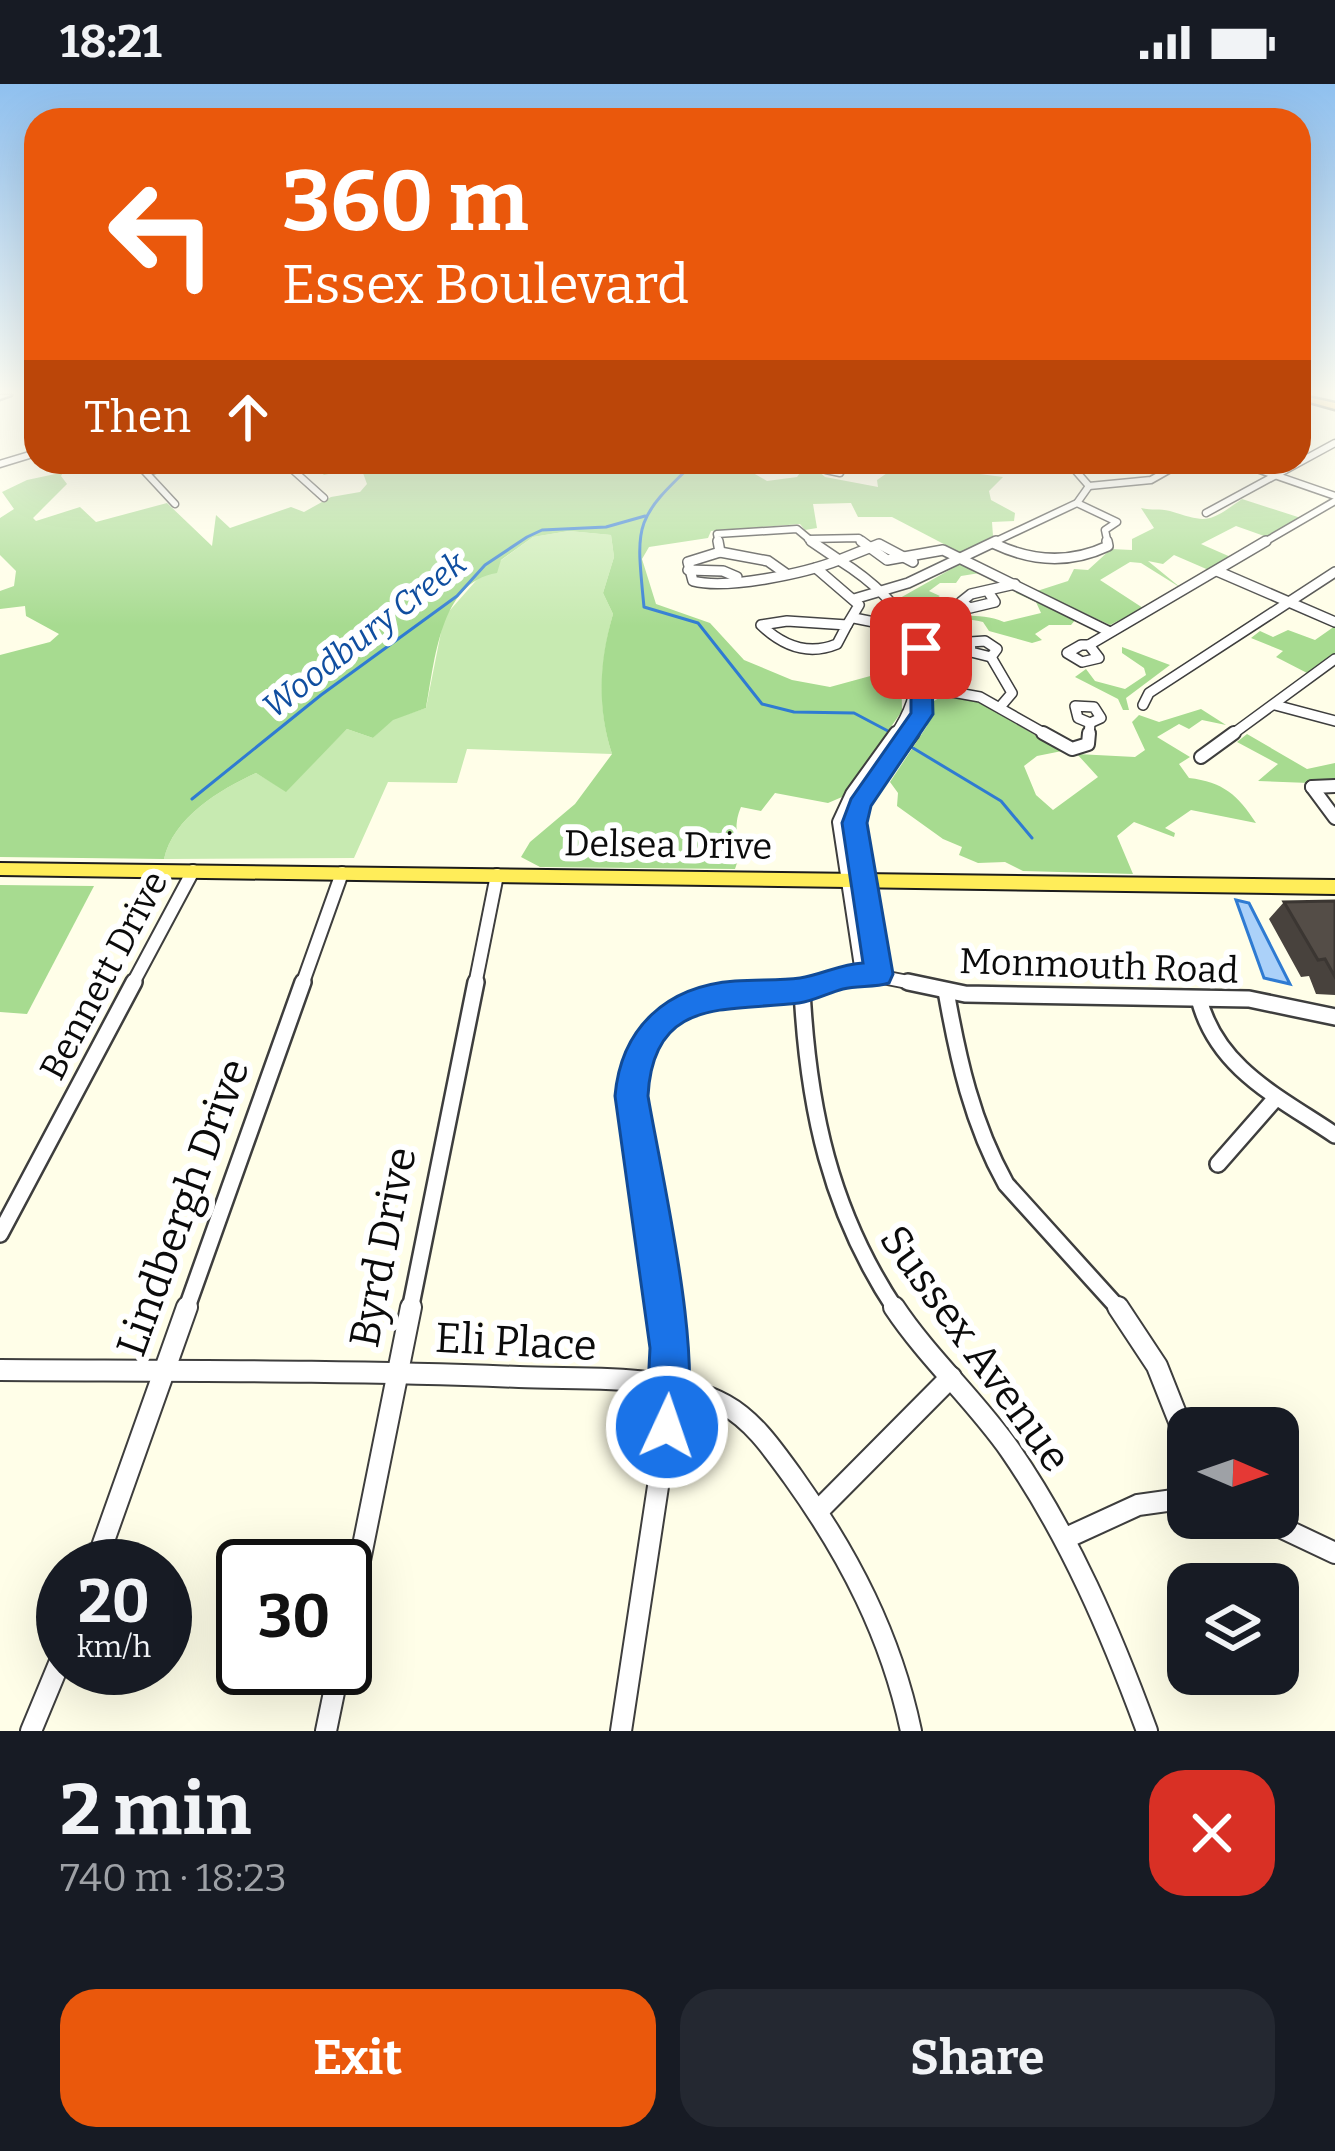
<!DOCTYPE html>
<html lang="en">
<head>
<meta charset="utf-8">
<style>
	body { margin:0; font-family:Bitter,serif; background:#242831; color:#f1f3f6; height:100vh; display:flex; flex-direction:column; font-size:45px; white-space:nowrap }
	* { box-sizing:border-box; margin:0 }
	p { font-size:39px; color:#9ea1a6 }
	.icon { flex:none; width:66px; height:66px; fill:none; stroke:currentColor; stroke-width:2; stroke-linecap:round; stroke-linejoin:round }
	.map { position:relative; height:1647px; overflow:hidden }
	.sheet { display:flex; flex-direction:column; background:#171b24; flex:1 }
	.sheet>* { flex:none }
	.hud { position:absolute; left:24px; top:24px; width:1287px; height:366px; border-radius:36px; box-shadow:0 12px 48px #0002; background:#ea580c; color:#fff; overflow:hidden }
	.needle { width:78px; rotate:92deg }
	.tools { position:absolute; left:1167px; top:1323px; display:grid; gap:24px }
	.tools a { display:grid; place-items:center; width:132px; height:132px; border-radius:24px; background:#171b24; box-shadow:0 12px 48px #0002; font-size:60px }
	.speed { position:absolute; left:36px; top:1455px; display:flex; gap:24px; font-size:60px; font-weight:700; text-align:center }
	.speed>* { display:grid; place-content:center; width:156px; height:156px; border-radius:50%; background:#171b24; box-shadow:0 12px 48px #0002; line-height:1 }
	.speed small { font-size:30px; font-weight:400 }
	.speed .limit { border:6px solid #111; border-radius:18px; background:#fff; color:#111 }
	.pin { position:absolute; display:grid; place-items:center; width:102px; height:102px; color:#fff; margin:-51px; border-radius:24px; box-shadow:0 6px 18px #0006 }
	.me { position:absolute; width:132px; margin:-66px; rotate:3deg; stroke-linejoin:round; filter:drop-shadow(0 0 9px #0008) }
	.turn { display:flex; align-items:center; gap:42px; height:252px; padding:0 60px; font-size:54px }
	.turn .icon { width:156px; height:156px; stroke-width:2.5 }
	.turn b { display:block; font-size:84px; line-height:102px }
	.then { display:flex; align-items:center; height:114px; padding:0 60px; background:#0003; gap:24px; font-size:45px }
	.round { display:grid; place-items:center; flex:none; width:126px; height:126px; border-radius:36px; background:#242831 }
	.summary { display:flex; align-items:center; justify-content:space-between; height:204px; padding:0 60px }
	h1 { font-size:72px; font-weight:700; line-height:90px }
	.action { display:flex; gap:24px; margin-top:auto; padding:24px 60px }
	.action a { flex:1; height:138px; border-radius:36px; background:#ea580c; color:#fff; font-size:48px; font-weight:700; line-height:138px; text-align:center }
	.action a+a { background:#242831; color:#f1f3f6 }
	.status { display:flex; justify-content:space-between; align-items:center; height:84px; padding:0 60px; background:#171b24; direction:ltr }
	.status svg { height:33px; fill:currentColor }
	.map>svg:first-child { display:block }
</style>
</head>
<body>
<div class="status"><b>18:21</b><svg viewBox="0 0 49 12"><path d="M0 12V9h3v3zM5 12V6h3v6zM10 12V3h3v9zM15 12V0h3v12zM26 1h20v11H26zM47 4h2v5h-2z"/></svg></div>
<div class="map">
<svg width="1335" height="1647" viewBox="0 0 1335 1647">
	<rect width="100%" height="100%" fill="#fffee8"/>
	<!-- green -->
	<path fill="#c7eab1" d="M569,447L611,451L614,473L603,509L613,530C600,577 597,623 612,670L467,665L457,699L388,698L354,774L164,775C173,734 219,706 256,689L286,707L347,645L373,654L393,635L426,624L444,533L481,491L533,453Z"/>
	<!-- forest -->
	<g fill="#a7db90">
		<path d="M52,378H69L61,392L67,400L33,434L36,437L80,423L96,438L167,419L212,462L216,431L230,444L291,423L304,428L331,413L360,408L367,400L363,389L367,381L324,391L321,388L358,378H734L767,397L797,393L805,382L814,383L825,393L878,403L877,396L890,387L864,380L951,378L972,389L1003,393L989,407L991,416L1015,429L1014,437L992,438L993,452L961,469L892,433H858L851,419L813,420L817,444L805,446L800,440L711,447L708,454L649,463L642,475L656,520L710,539L744,576L792,596L830,603L874,591L901,577L902,627L842,713L828,719L775,709L761,727L741,723C730,748 744,762 735,785L540,783L521,773L530,758L575,720L612,670C597,623 599,578 613,530L603,509L614,473L611,451L569,447L533,453L501,476L497,489C439,498 435,578 426,624L393,636L373,654L347,645L286,708L256,689C219,706 173,734 164,775L0,773V571L50,558L59,550L26,532L25,522L0,525V507L14,502L16,487L0,471V434L14,425L2,408L27,396L60,389Z"/>
		<path d="M1242,415L1301,434L1267,453L1236,442L1201,460L1233,474L1211,487L1174,471L1163,480L1148,477L1181,504L1141,479L1130,478L1100,496L1143,524L1110,541L1037,507L1068,497L1074,485L1088,486L1111,465L1132,466V455L1154,444L1141,424C1152,427 1159,424 1170,427C1208,439 1208,439 1242,415Z"/>
		<path d="M960,480L986,488L961,492L956,499H940L929,507L940,512L931,518C954,539 977,526 1004,538L1041,529L1036,518L1016,509L1018,505L1076,535L1071,541H1049L1035,550L1042,556L1032,559L989,547L983,538C969,534 952,534 940,543L943,562L948,564L944,574L932,573L919,540L900,514Z"/>
		<path d="M1335,542V570L1309,590L1276,573L1283,567L1251,554L1260,547L1273,553L1288,546L1315,556Z"/>
		<path d="M1122,563L1170,581L1126,614L1129,626H1123L1118,615L1075,593L1086,585L1095,597L1125,605L1146,591L1144,584L1122,569Z"/>
		<path d="M945,610L981,619L1062,667L1037,672L1024,682L1036,711L1053,726L1098,693L1077,670L1135,673L1145,666L1132,638L1139,631L1159,638L1201,625L1226,641L1202,636L1189,645L1179,640L1157,653L1190,673L1179,680L1189,694C1223,698 1238,711 1256,739L1191,726L1165,744L1175,749L1174,753L1134,738L1117,752L1133,790L1023,787L1005,778L978,779L959,771L962,763L943,755L897,722L898,709L890,698L927,642L931,619Z"/>
		<path d="M1247,650L1307,685L1335,679V700L1258,697L1278,680L1237,658Z"/>
		<path d="M0,801L94,802L27,930L0,928Z"/>
	</g>
	<!-- water -->
	<path fill="#abd1f9" stroke="#2f7bd2" stroke-width="3" d="M1236,816L1249,819L1290,900L1264,894Z"/>
	<g fill="none" stroke-linecap="round" stroke-linejoin="round">
		<!-- stream -->
		<g stroke="#2f7bd2" stroke-width="3">
			<path d="M695,378C633,436 636,440 644,523L698,539L762,620L794,628L854,629L888,647"/>
			<path d="M913,664L1001,717L1032,754"/>
			<path d="M192,715L321,611L457,512L485,481L527,453L542,446L606,443L645,432"/>
		</g>
		<!-- minor-far4 casing -->
		<g stroke="#3e3e3e" stroke-width="9">
			<g id="minor-far4">
				<path d="M136,378L175,420"/>
				<path d="M284,378L324,414"/>
				<path d="M772,378L781,383L794,378"/>
				<path d="M1237,378L1335,412"/>
				<path d="M845,379L840,389L826,386L847,378"/>
				<path d="M0,380L36,369"/>
				<path d="M147,388L185,378"/>
				<path d="M1089,402L1151,396L1181,379"/>
				<path d="M1077,419L1117,438L1105,446L1108,460"/>
				<path d="M1206,429L1335,359"/>
				<path d="M808,455L859,454L864,460"/>
				<path d="M719,460L717,450L797,445L815,460"/>
				<path d="M990,460L1077,419L1089,402L1068,378"/>
				<path d="M1261,460L1335,417"/>
			</g>
		</g>
		<!-- minor-far3 casing -->
		<g stroke="#3e3e3e" stroke-width="12">
			<g id="minor-far3">
				<path d="M718,457L720,468L688,478L693,497C727,506 806,489 839,476"/>
				<path d="M811,457L839,476"/>
				<path d="M861,457L887,476L943,466L1110,548"/>
				<path d="M995,460C1033,478 1070,480 1108,462L1107,457"/>
				<path d="M720,468L768,477L785,489"/>
				<path d="M839,476C900,514 952,578 911,652"/>
				<path d="M839,476L879,460L913,478"/>
				<path d="M816,484L859,521L847,541"/>
				<path d="M688,486L723,487L737,493"/>
				<path d="M1217,487L1335,538"/>
				<path d="M989,509L995,518L970,524L961,518L971,510L1015,500"/>
				<path d="M854,515L908,499L996,457"/>
				<path d="M889,524C919,572 928,602 894,652"/>
				<path d="M854,534L899,543"/>
				<path d="M787,537L847,541L837,560C808,572 783,562 761,541Z"/>
				<path d="M985,557L997,565L991,573L971,568L970,558Z"/>
				<path d="M1081,561H1089L1099,574L1082,578L1067,569Z"/>
				<path d="M1089,561L1266,457"/>
				<path d="M991,573L1012,609L1000,623"/>
				<path d="M919,602L980,613L1049,652"/>
				<path d="M1143,621L1149,609L1335,488"/>
				<path d="M1275,621L1335,637"/>
				<path d="M1075,622L1094,623L1101,634L1090,639L1078,634Z"/>
				<path d="M1089,652L1090,639"/>
				<path d="M1230,652L1335,575"/>
			</g>
		</g>
		<!-- minor-far2 casing -->
		<g stroke="#3e3e3e" stroke-width="16">
			<g id="minor-far2">
				<path d="M1043,649L1072,665L1088,660L1089,649"/>
				<path d="M1201,673L1234,649"/>
				<path d="M1312,703L1335,734"/>
				<path d="M1312,703L1335,702"/>
				<path d="M862,889L839,738L852,710L896,649"/>
				<path d="M879,890L854,739L860,721L913,649"/>
				<path d="M132,901L193,787"/>
				<path d="M302,901L342,789"/>
				<path d="M475,901L497,791"/>
				<path d="M818,901L862,889L923,901"/>
			</g>
		</g>
		<!-- minor-far1 casing -->
		<g stroke="#3e3e3e" stroke-width="20">
			<g id="minor-far1">
				<path d="M908,898L965,910L1249,915L1335,933"/>
				<path d="M802,906C808,1024 830,1127 896,1226"/>
				<path d="M946,907C958,975 972,1039 1006,1100L1120,1226"/>
				<path d="M1199,915C1217,985 1279,1013 1335,1051"/>
				<path d="M1218,1080L1275,1015"/>
				<path d="M0,1150L134,898"/>
				<path d="M186,1226L303,898"/>
				<path d="M410,1226L476,898"/>
				<path d="M664,1226L631,1012C642,886 744,922 829,898"/>
			</g>
		</g>
		<!-- minor casing -->
		<g stroke="#3e3e3e" stroke-width="24">
			<g id="minor">
				<path d="M894,1223C928,1274 975,1316 1010,1366C1070,1453 1111,1549 1147,1647"/>
				<path d="M1118,1223L1157,1282L1188,1360"/>
				<path d="M0,1286C173,1287 346,1286 519,1293C586,1296 664,1288 725,1321C754,1337 774,1367 793,1393C849,1471 891,1552 911,1647"/>
				<path d="M818,1427L951,1293"/>
				<path d="M1261,1434L1335,1469"/>
				<path d="M1066,1454L1138,1421L1188,1414"/>
				<path d="M95,1482L187,1223"/>
				<path d="M345,1551L411,1223"/>
				<path d="M31,1647L63,1570"/>
				<path d="M326,1647L339,1584"/>
				<path d="M621,1647L667,1343L670,1264L664,1223"/>
			</g>
		</g>
		<!-- tertiary casing -->
		<g stroke="#3e3e3e" stroke-width="5">
			<path id="tertiary" d="M0,311H11L0,315Z"/>
		</g>
		<!-- primary casing -->
		<g stroke="#1c1c1c" stroke-width="4">
			<path id="primary" d="M0,779L1335,796V810L0,791Z"/>
		</g>
		<!-- motorway casing -->
		<g stroke="#1c1c1c" stroke-width="5">
			<path id="motorway" d="M1299,311L1335,319V325L1299,315Z"/>
		</g>
		<!-- minor-far4 -->
		<use href="#minor-far4" stroke="#fff" stroke-width="6"/>
		<!-- minor-far3 -->
		<use href="#minor-far3" stroke="#fff" stroke-width="9"/>
		<!-- minor-far2 -->
		<use href="#minor-far2" stroke="#fff" stroke-width="12"/>
		<!-- minor-far1 -->
		<use href="#minor-far1" stroke="#fff" stroke-width="15"/>
		<!-- minor -->
		<use href="#minor" stroke="#fff" stroke-width="20"/>
		<!-- tertiary -->
		<use href="#tertiary" fill="#fff" fill-rule="evenodd"/>
		<!-- primary -->
		<use href="#primary" fill="#ffed59" fill-rule="evenodd"/>
		<!-- motorway -->
		<use href="#motorway" fill="#fbb34a" fill-rule="evenodd"/>
	</g>
	<!-- wall -->
	<path fill="#48423d" d="M1335,817V911L1316,910L1309,892L1301,893L1269,835L1284,818Z"/>
	<!-- building -->
	<path fill="#544d47" stroke="#3b3632" stroke-width="3" d="M1335,817V893L1325,875L1318,876L1284,818Z"/>
	<!-- sky -->
	<linearGradient id="sky" x2="0" y2="1"><stop stop-color="#8fc0ef"/><stop offset="0.57" stop-color="#fffff5"/><stop offset="1" stop-color="#fffff5" stop-opacity="0"/></linearGradient>
	<rect width="1335" height="542" fill="url(#sky)"/>
	<!-- route -->
	<path fill="#1a73e8" stroke="#114b97" stroke-width="3" d="M921,558L931,564L933,630L871,722L867,739L893,890L889,899C874,904 858,901 843,905C828,909 814,917 799,919C726,928 653,912 648,1012C661,1090 709,1291 681,1358L667,1364L652,1358L646,1343L650,1264L615,1012C621,943 667,902 735,897C756,895 779,897 800,894C821,891 840,880 863,879L842,739L851,715L911,629V564Z"/>
	<g text-anchor="middle" stroke-width="12" stroke-linejoin="round" paint-order="stroke">
		<!-- far-water labels -->
		<g font-size="33" font-style="italic" fill="#104ea0" stroke="#fff">
			<text transform="translate(364 550) rotate(-38)" y="12">Woodbury Creek</text>
		</g>
		<!-- street labels -->
		<g font-size="36" fill="#0b0b0b" stroke="#fff">
			<text transform="translate(668 760) rotate(1)" y="13">Delsea Drive</text>
			<text transform="translate(1099 881) rotate(2)" y="13">Monmouth Road</text>
			<text transform="translate(103 891) rotate(-62)" y="13">Bennett Drive</text>
		</g>
		<!-- near-street labels -->
		<g font-size="42" fill="#0b0b0b" stroke="#fff">
			<text transform="translate(182 1123) rotate(-70)" y="15">Lindbergh Drive</text>
			<text transform="translate(382 1163) rotate(-79)" y="15">Byrd Drive</text>
			<text transform="translate(516 1257) rotate(3)" y="15">Eli Place</text>
			<text transform="translate(976 1264) rotate(54)" y="15">Sussex Avenue</text>
		</g>
	</g>
</svg>
<div class="tools">
<a><svg class="needle" viewBox="-14 -14 28 28"><path d="M0-13l5 13h-10z" fill="#e53935"/><path d="M0 13l5-13h-10z" fill="#9ea1a6"/></svg></a>
<a><svg class="icon" aria-label="layers" viewBox="0 0 24 24"><path d="M12 4l9 5-9 5-9-5zM3 14l9 5 9-5"/></svg></a>
</div>
<div class="speed"><div>20<small>km/h</small></div><div class="limit">30</div></div>
<div class="pin" style="left:921px;top:564px;background:#d93025"><svg class="icon" aria-label="arrive" viewBox="0 0 24 24"><path d="M6 21V4h12l-3 4 3 4H6"/></svg></div>
<svg class="me" style="left:667px;top:1343px" viewBox="-20 -20 40 40"><circle r="17" fill="#1a73e8" stroke="#fff" stroke-width="3"/><path d="M0-11L8 9 0 5-8 9z" fill="#fff"/></svg>
<div class="hud">
<div class="turn"><svg class="icon" aria-label="left" viewBox="0 0 24 24"><path d="M17 20v-9H6M10 6l-5 5 5 5"/></svg><div><b>360 m</b>Essex Boulevard</div></div>
<div class="then">Then<svg class="icon" aria-label="ahead" viewBox="0 0 24 24"><path d="M12 20V5M6 11l6-6 6 6"/></svg></div>
</div>
</div>
<section class="sheet">
<div class="summary"><div><h1>2 min</h1><p>740 m · 18:23</p></div><a class="round" style="background:#d93025;color:#fff"><svg class="icon" aria-label="close" viewBox="0 0 24 24"><path d="M6 6l12 12M18 6L6 18"/></svg></a></div>
<div class="action"><a>Exit</a><a>Share</a></div>
</section>
</body>
</html>
